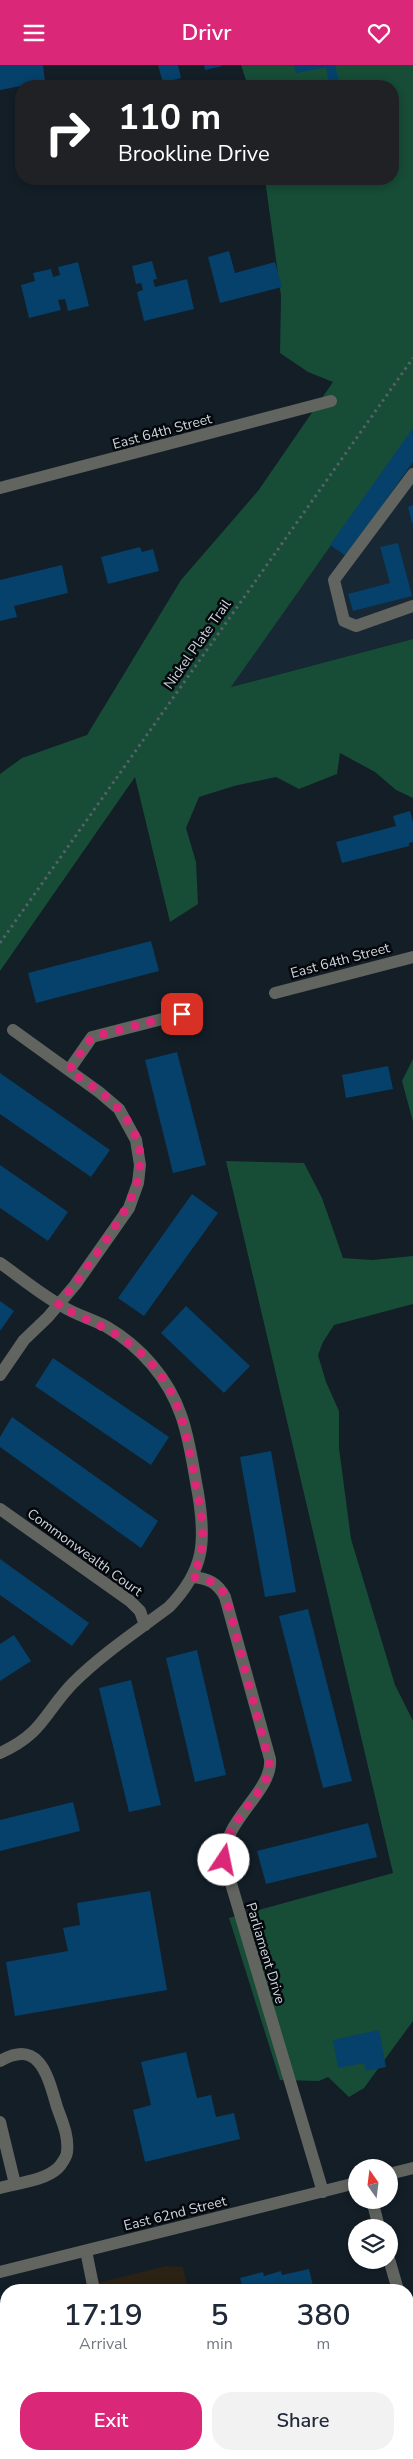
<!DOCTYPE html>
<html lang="en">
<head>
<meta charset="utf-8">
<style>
	body { margin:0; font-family:"Nunito Sans",sans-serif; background:#f2f2f3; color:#1f2937; height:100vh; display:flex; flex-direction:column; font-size:19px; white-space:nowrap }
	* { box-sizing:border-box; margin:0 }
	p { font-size:16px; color:#747a83 }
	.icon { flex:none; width:28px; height:28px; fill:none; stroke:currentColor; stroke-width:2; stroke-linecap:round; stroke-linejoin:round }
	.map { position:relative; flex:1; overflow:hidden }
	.side { position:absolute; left:0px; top:2219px; width:414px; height:176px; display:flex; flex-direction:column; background:#fff; border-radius:20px 20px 0 0; box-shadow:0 2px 8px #0003 }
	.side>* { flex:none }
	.banner { position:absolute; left:15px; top:15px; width:384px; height:105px; border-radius:20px; box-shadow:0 2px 8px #0003; background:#202124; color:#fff; overflow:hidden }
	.needle { width:32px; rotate:346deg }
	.tools { position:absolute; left:348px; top:2094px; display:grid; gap:10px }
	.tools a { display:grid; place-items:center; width:50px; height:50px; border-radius:50%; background:#fff; box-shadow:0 2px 8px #0003; font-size:25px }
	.pin { position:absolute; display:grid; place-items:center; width:42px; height:42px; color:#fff; margin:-21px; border-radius:10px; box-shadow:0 2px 8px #0006 }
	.me { position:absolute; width:55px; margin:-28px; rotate:11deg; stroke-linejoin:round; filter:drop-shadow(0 0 4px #0008) }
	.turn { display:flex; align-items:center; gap:18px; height:105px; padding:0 20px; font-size:22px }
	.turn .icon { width:65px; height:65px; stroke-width:2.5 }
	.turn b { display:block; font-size:35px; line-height:42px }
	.eta { display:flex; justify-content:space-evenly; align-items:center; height:85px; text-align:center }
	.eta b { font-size:30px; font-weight:600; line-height:35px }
	.primary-button { display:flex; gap:10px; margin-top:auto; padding:10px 20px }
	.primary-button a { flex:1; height:58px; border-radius:20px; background:#db2777; color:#fff; font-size:20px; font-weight:600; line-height:58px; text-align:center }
	.primary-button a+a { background:#f2f2f3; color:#1f2937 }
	header { display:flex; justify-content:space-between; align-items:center; height:65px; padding:0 20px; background:#db2777; color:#fff; font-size:22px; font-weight:600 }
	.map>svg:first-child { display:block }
</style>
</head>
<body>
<header><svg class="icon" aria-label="menu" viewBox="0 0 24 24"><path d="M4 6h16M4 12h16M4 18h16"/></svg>Drivr<svg class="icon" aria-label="heart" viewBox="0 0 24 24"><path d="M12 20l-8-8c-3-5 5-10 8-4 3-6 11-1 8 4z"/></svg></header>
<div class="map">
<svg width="413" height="2394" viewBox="0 0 413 2394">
	<rect width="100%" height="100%" fill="#131e27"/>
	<!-- built -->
	<path fill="#172734" d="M413,364V574L230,622Z"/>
	<!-- education -->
	<g fill="#2c2213">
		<path d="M166,2201L183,2202L188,2225H69Z"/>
		<path d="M6,2240V2389H227L228,2394H0V2242Z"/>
	</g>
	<!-- green -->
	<g fill="#174c37">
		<path d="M241,0H413V364L231,622L413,574V733L396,725L375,707L340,688L337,709L299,724L276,712L234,721L199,732L186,763L196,797L198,839L170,857L135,712L0,906V709L22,693L87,670L181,515L258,426L333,317L308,307L280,288L281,231L265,114H392V21H248Z"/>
		<path d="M413,994V1057L402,1016Z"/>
		<path d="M226,1096L304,1098L322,1133L343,1193L372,1195L413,1191V1239L334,1260L323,1277L318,1290L326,1317L339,1346V1383L351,1474L395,1620L413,1656V1956L364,2023L349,2032L328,2012L319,2016L280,2015L229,1853L393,1808Z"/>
	</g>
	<!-- building -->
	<g fill="#05416a">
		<path d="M0,0H43L45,17L57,15V21H21L0,25Z"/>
		<path d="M158,0H178L181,13L163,18Z"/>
		<path d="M204,0H222V1L205,5Z"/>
		<path d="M294,0H335L339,16L329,18L326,2L296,8Z"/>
		<path d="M229,186L235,208L275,197L282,222L220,238L208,192Z"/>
		<path d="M152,196L157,214L153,215L155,222L187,214L194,244L144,256L137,227L143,225L141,218L136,219L132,201Z"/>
		<path d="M78,197L89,241L68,246L65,234L58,235L61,245L29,253L21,220L35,216L33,208L51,204L53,212L60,210L58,202Z"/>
		<path d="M413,363V397L346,491L330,480Z"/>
		<path d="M413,440V458H412L408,442Z"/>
		<path d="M398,478L412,531L353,546L348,529L390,518L380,482Z"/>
		<path d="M140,482L142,487L153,484L159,506L108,519L101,492Z"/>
		<path d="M62,500L68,528L14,541L17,552L0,556V515Z"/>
		<path d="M410,746L413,757V777L409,778V781L342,798L336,777L396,761L393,751Z"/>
		<path d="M151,876L159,906L36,938L28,908Z"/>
		<path d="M177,987L206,1100L173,1108L145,995Z"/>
		<path d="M388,1001L393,1024L346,1033L342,1010Z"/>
		<path d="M0,1008L110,1085L91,1112L0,1049Z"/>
		<path d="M0,1100L68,1147L48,1176L0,1143Z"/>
		<path d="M192,1129L218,1148L144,1251L118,1233Z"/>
		<path d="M0,1236L14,1246L0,1266Z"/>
		<path d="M186,1241L250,1301L224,1328L161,1268Z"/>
		<path d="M53,1293L169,1372L151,1400L35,1321Z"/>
		<path d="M12,1352L158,1456L141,1483L0,1382V1372Z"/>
		<path d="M271,1386L296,1527L265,1532L240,1392Z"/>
		<path d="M0,1494L89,1558L72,1581L0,1530Z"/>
		<path d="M308,1544L352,1716L323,1723L279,1551Z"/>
		<path d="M14,1570L31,1596L0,1616V1579Z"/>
		<path d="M197,1585L226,1710L195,1717L166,1593Z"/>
		<path d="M131,1615L161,1740L129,1747L99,1623Z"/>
		<path d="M73,1737L80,1766L0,1786V1755Z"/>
		<path d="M368,1758L377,1792L266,1819L257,1786Z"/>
		<path d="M150,1826L167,1925L15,1951L6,1897L68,1886L63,1863L80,1860L77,1838Z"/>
		<path d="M379,1965L386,2002L366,2006L364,1998L338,2003L333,1975Z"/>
		<path d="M186,1987L197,2033L211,2030L216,2052L234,2048L240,2074L145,2097L133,2045L151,2040L141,1997Z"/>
		<path d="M309,2204L314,2225H243L240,2213L263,2207L264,2211L281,2206L282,2210Z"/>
		<path d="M300,2389H329L330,2394H302Z"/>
	</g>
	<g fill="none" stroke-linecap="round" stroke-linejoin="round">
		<!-- path -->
		<path stroke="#576169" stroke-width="3" stroke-dasharray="2.5 4" stroke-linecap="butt" d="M0,878L413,293"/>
		<!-- minor -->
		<g stroke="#62655f" stroke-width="12">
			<path d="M413,409L334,515L344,556L356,561L413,541"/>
			<path d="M0,423L331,336"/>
			<path d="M275,928L413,892"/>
			<path d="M69,1005L92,972L182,949"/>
			<path d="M0,1198C20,1212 40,1229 62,1241C76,1250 92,1254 107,1262C141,1282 168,1313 181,1350C190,1375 193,1402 198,1428C206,1476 205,1505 169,1542C137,1566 102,1589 73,1618C44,1648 43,1669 0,1688"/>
			<path d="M0,1310L24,1275L48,1252L75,1220L129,1143L138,1118L140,1100L136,1075L119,1044L99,1027L13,965"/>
			<path d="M0,1444L130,1536L140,1546L145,1560"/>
			<path d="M192,1512C208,1513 218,1518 225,1532L270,1694C273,1727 223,1754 224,1795L323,2127"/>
			<path d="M0,1996C40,1973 48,2012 57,2042C62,2056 69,2071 67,2087C67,2091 61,2100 58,2103C44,2116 17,2118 0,2123"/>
			<path d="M0,2057L15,2119"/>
			<path d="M389,2109L413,2103"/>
			<path d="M372,2135L379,2162"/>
			<path d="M86,2186L94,2225"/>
			<path d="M389,2194L398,2225"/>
			<path d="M0,2207L356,2118"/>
			<path d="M408,2252L413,2268"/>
			<path d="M0,2327L6,2332"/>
			<path d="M33,2394L39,2389"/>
			<path d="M126,2394V2389"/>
		</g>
	</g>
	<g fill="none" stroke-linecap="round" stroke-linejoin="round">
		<!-- route -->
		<path stroke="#db2777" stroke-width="9" stroke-dasharray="0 16.2" d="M182,949L92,972L69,1005C86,1018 107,1029 120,1046C161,1095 132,1137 102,1181C88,1201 74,1221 58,1240C91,1258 118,1265 146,1293C180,1326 187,1371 195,1415C201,1448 210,1481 192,1512C208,1513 218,1518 226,1532L270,1701C265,1734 223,1755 224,1795"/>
	</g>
	<g text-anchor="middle" stroke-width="5" stroke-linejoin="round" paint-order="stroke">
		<!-- street labels -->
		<g font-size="14" fill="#cdd4db" stroke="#04070b">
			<text transform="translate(162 366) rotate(-15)" y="5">East 64th Street</text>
			<text transform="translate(197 579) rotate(-55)" y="5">Nickel Plate Trail</text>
			<text transform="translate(340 895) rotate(-15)" y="5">East 64th Street</text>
			<text transform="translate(85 1487) rotate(36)" y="5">Commonwealth Court</text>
			<text transform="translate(266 1888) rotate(73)" y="5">Parliament Drive</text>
			<text transform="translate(175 2148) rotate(-14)" y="5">East 62nd Street</text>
		</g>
	</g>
</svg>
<div class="tools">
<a><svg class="needle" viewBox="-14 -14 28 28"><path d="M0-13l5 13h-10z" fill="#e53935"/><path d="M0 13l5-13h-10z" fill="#747a83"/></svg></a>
<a><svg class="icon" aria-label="layers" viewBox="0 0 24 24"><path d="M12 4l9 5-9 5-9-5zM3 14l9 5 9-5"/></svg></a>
</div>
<div class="pin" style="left:182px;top:949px;background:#d93025"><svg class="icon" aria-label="arrive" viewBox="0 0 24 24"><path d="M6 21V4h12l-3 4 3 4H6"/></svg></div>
<svg class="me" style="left:224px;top:1795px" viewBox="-20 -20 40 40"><circle r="19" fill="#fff"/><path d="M0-13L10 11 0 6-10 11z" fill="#db2777"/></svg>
<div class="banner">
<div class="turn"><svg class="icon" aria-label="right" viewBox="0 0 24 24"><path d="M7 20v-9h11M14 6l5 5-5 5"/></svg><div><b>110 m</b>Brookline Drive</div></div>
</div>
<section class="side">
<div class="eta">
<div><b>17:19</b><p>Arrival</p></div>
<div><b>5</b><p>min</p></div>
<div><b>380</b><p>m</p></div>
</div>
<div class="primary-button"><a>Exit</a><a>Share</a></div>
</section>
</div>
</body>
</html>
